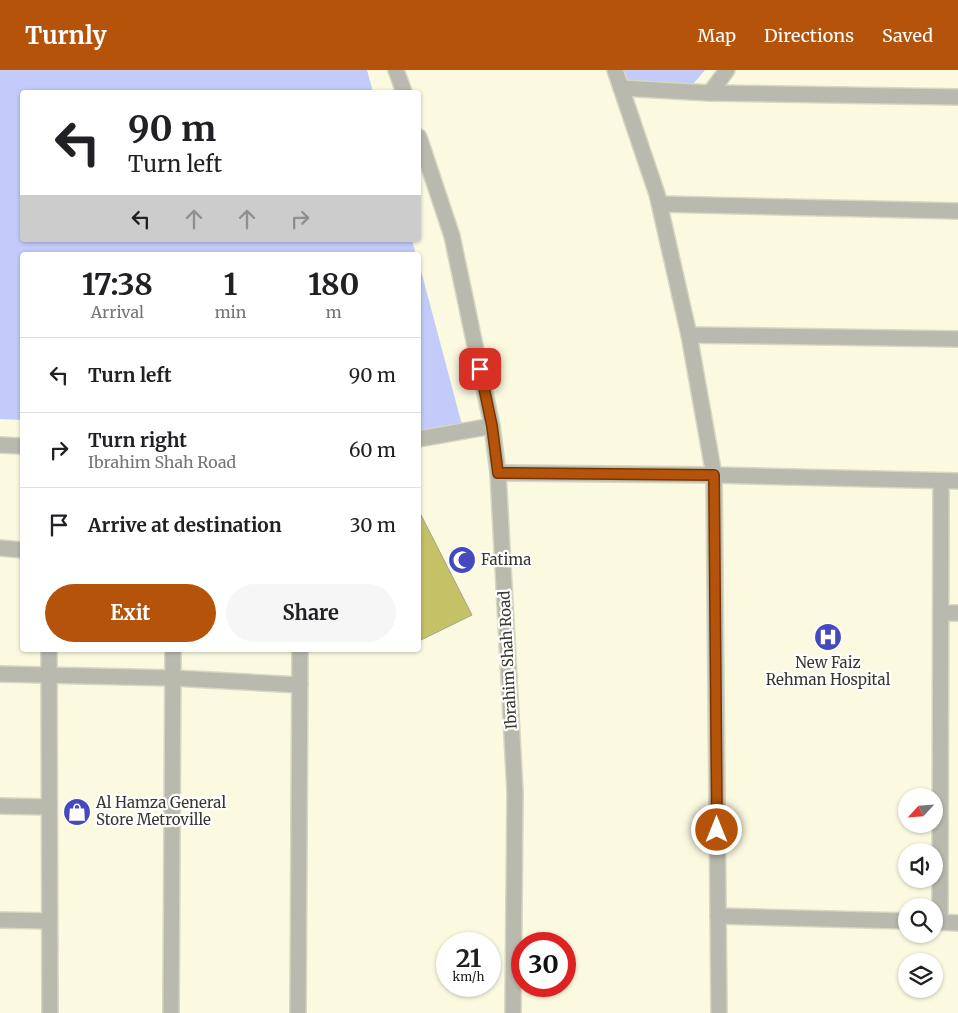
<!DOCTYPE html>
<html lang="en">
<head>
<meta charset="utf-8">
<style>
	body { margin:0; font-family:Merriweather,serif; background:#f6f6f6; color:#202124; height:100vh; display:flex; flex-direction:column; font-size:19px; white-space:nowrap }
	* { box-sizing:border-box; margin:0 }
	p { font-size:16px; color:#757577 }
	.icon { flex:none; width:28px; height:28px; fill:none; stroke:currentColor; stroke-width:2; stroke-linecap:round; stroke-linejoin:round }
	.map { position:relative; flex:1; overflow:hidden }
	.sheet { position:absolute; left:20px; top:182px; width:401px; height:400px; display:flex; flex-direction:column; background:#fff; border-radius:5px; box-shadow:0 1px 4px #0004 }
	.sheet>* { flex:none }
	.hud { position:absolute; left:20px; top:20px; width:401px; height:152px; border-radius:5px; box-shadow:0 1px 4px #0004; background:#fff; color:#202124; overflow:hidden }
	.needle { width:32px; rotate:244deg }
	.controls { position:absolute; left:898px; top:718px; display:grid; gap:10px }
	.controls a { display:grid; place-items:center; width:45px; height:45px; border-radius:50%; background:#fff; box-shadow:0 1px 4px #0004; font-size:25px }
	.speed { position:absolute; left:436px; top:862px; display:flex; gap:10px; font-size:25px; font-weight:700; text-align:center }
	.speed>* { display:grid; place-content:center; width:65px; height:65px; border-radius:50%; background:#fff; box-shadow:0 1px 4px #0004; line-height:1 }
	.speed small { font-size:12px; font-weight:400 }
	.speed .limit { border:8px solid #d22; background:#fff; color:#111 }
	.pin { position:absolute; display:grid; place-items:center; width:42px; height:42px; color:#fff; margin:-21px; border-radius:10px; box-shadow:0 2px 8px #0006 }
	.me { position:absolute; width:55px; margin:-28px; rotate:0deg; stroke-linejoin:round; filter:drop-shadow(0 0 4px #0008) }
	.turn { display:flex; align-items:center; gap:18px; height:105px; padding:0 25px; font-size:22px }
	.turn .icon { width:65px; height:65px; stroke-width:2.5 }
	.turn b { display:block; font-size:35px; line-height:42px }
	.lanes { display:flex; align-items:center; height:48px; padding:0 25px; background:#0003; justify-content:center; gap:25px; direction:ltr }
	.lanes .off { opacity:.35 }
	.eta { display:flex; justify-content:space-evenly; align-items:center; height:85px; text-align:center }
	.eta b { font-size:30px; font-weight:700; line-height:35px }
	.action { display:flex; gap:10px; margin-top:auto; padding:10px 25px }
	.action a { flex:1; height:58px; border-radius:30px; background:#b45309; color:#fff; font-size:20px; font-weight:700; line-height:58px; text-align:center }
	.action a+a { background:#f6f6f6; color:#202124 }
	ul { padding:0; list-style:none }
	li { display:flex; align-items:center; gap:15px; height:75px; padding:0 25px; border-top:1px solid #e0e0e0 }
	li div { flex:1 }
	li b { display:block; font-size:19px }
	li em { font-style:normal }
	header { display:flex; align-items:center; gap:30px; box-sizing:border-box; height:70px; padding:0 25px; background:#b45309; color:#fff }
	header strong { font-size:24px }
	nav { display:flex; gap:28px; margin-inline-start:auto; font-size:18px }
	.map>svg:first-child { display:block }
</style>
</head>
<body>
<header>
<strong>Turnly</strong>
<nav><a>Map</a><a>Directions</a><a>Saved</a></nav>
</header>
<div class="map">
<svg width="958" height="943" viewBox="0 0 958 943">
	<rect width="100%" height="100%" fill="#fbfae1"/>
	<!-- green -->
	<g fill="#c2cbf9">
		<path d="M0,0H367L373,22H22V170H412L416,185H22V350L0,349Z"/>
		<path d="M615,0H705L688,20L621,18Z"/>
		<path d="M419,193L466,370L419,368Z"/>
	</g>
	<!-- building -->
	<path fill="#c5c166" stroke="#a5a58d" d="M419,441L472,545L419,571Z"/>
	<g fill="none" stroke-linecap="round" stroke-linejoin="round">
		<!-- minor casing -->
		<g stroke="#d8d7c1" stroke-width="18">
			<g id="minor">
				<path d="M396,0L404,22"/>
				<path d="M615,0L657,124L689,265L714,405L719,943"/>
				<path d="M621,18L710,23L958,27"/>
				<path d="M710,23L727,0"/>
				<path d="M419,67L452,166L492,356L498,403L515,722L513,943"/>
				<path d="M660,134L958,141"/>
				<path d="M689,265L958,269"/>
				<path d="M419,369L492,356"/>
				<path d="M0,375L22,376"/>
				<path d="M498,403L714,405L958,411"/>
				<path d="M0,478L22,480"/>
				<path d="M941,543H958"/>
				<path d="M49,580L50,943"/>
				<path d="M0,604L173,608L300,615"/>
				<path d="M0,736L49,737"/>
				<path d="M718,846L906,851"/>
				<path d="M0,850L49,851"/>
				<path d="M934,852L958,853"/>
				<path d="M940,852L941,411"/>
				<path d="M171,943L173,580"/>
				<path d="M298,943L300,580"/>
			</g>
		</g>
		<!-- minor -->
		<use href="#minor" stroke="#b9b9ae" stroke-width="15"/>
	</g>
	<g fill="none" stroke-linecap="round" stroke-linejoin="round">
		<!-- route casing -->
		<g stroke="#753606" stroke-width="12">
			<path id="route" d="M480,299L492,356L498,403L714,405L717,760"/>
		</g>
		<!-- route -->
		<use href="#route" stroke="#b45309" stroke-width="9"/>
	</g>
	<!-- icons -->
	<defs>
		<g id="mosque-disc" transform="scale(1.4375)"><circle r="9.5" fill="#4549be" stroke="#fff"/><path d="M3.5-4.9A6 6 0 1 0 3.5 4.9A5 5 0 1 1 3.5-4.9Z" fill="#fff"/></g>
		<g id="hospital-disc" transform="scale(1.4375)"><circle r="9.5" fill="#4549be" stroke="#fff"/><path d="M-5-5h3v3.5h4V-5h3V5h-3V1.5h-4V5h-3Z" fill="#fff"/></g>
		<g id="shop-disc" transform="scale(1.4375)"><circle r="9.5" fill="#4549be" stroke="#fff"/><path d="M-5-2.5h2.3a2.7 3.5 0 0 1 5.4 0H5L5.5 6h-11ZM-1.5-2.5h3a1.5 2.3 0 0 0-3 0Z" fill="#fff"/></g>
	</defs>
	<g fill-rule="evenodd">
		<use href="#mosque-disc" x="462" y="490"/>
		<use href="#hospital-disc" x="828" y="567"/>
		<use href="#shop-disc" x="77" y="742"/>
	</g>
	<g text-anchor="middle" stroke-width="4.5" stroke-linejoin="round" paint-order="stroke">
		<!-- poi labels -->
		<g font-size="15" fill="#38372e" stroke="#fff" text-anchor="start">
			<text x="481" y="495">Fatima</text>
			<text x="828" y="598" text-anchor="middle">New Faiz<tspan x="828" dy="17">Rehman Hospital</tspan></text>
			<text x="96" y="738">Al Hamza General<tspan x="96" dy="17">Store Metroville</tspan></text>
		</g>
		<!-- street labels -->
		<g font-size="15" fill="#38372e" stroke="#fff">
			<text transform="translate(508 590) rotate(-93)" y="5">Ibrahim Shah Road</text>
		</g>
	</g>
</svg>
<div class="controls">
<a><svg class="needle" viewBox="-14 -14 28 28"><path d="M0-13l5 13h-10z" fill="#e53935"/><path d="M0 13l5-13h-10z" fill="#757577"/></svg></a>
<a><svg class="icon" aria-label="sound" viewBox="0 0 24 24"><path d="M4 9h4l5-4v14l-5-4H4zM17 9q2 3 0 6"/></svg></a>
<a><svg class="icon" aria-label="search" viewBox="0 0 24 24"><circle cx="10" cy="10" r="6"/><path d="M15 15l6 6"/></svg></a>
<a><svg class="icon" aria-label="layers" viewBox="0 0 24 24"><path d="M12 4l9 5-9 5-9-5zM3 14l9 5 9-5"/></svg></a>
</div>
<div class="speed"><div>21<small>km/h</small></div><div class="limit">30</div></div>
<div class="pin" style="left:480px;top:299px;background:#d93025"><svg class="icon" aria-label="arrive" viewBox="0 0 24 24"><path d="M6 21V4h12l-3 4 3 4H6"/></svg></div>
<svg class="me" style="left:717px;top:760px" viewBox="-20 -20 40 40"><circle r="17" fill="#b45309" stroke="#fff" stroke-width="3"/><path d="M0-11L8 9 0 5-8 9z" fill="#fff"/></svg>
<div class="hud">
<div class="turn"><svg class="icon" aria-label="left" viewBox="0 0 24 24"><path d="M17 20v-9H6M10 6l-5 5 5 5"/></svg><div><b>90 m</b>Turn left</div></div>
<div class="lanes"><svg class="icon" aria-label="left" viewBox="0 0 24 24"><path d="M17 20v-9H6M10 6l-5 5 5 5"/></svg><svg class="icon off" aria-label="ahead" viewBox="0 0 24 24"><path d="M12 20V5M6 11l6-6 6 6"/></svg><svg class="icon off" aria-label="ahead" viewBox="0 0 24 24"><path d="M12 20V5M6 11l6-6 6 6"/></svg><svg class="icon off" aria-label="right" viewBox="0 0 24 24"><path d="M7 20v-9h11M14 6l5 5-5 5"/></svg></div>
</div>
<section class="sheet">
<div class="eta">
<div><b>17:38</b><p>Arrival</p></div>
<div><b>1</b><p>min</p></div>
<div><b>180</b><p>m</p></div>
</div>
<ul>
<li><svg class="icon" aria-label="left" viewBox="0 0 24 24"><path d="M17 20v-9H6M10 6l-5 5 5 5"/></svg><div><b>Turn left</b></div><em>90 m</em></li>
<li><svg class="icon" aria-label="right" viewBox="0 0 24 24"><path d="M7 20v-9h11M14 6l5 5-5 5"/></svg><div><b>Turn right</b><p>Ibrahim Shah Road</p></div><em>60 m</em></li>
<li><svg class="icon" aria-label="arrive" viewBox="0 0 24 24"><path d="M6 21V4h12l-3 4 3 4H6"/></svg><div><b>Arrive at destination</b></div><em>30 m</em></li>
</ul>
<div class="action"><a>Exit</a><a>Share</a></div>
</section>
</div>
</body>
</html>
